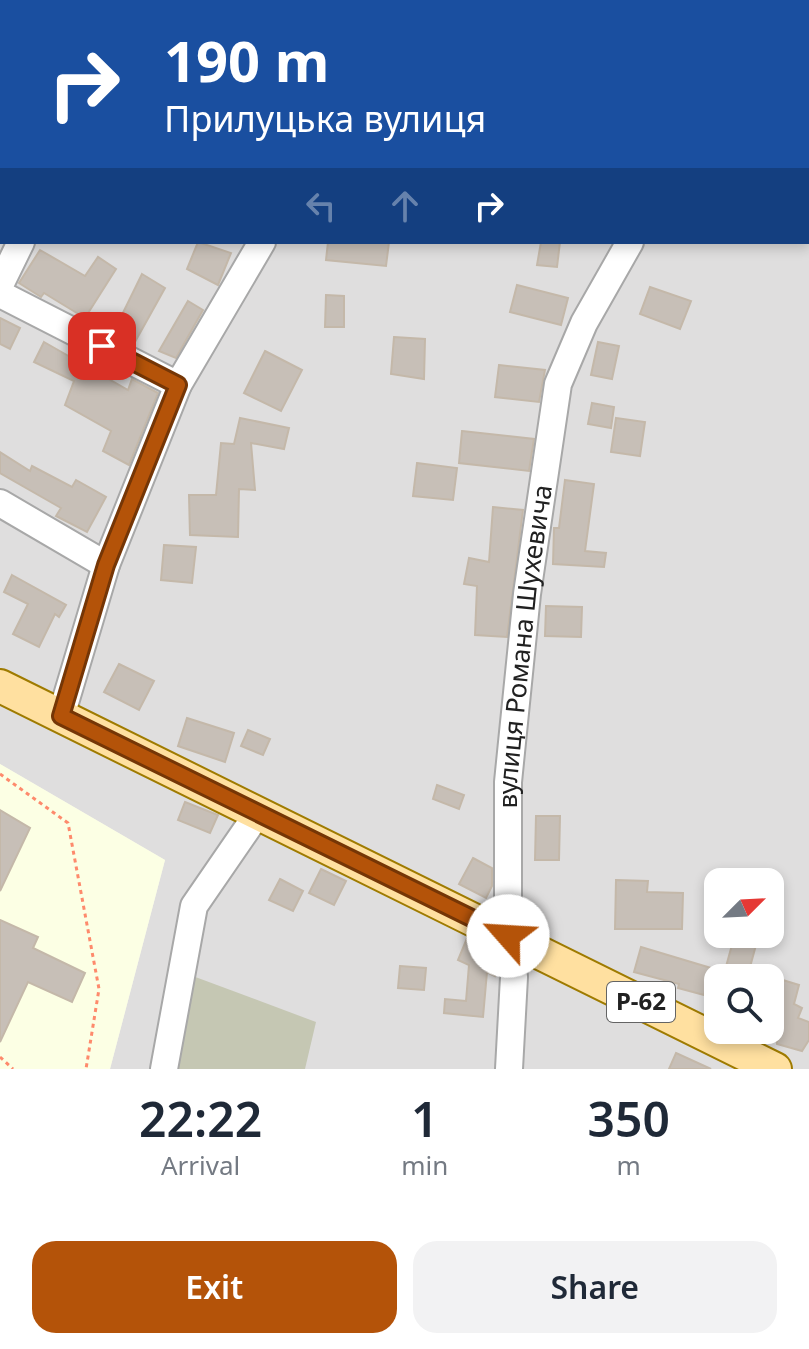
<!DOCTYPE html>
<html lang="en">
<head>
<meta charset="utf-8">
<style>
	body { margin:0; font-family:"Noto Sans",sans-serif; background:#f2f2f3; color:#1f2937; height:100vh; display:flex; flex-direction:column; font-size:30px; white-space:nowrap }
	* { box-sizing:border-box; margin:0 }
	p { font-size:26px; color:#747a83 }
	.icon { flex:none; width:44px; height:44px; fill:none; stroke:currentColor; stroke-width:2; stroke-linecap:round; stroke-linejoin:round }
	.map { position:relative; height:1069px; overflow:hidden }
	.sheet { display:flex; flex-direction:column; background:#fff; flex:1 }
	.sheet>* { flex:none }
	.banner { position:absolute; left:0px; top:0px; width:810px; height:244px; box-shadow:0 4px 12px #0003; background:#1a4fa0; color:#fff; overflow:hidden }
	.needle { width:52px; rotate:66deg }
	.fabs { position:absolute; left:704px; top:868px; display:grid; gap:16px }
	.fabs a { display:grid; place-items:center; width:80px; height:80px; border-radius:16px; background:#fff; box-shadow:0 4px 12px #0003; font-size:40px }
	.pin { position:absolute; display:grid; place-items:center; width:68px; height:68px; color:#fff; margin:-34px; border-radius:16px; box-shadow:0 4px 12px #0006 }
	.me { position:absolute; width:88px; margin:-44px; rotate:296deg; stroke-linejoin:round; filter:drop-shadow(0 0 6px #0008) }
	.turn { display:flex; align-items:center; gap:28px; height:168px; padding:0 32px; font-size:36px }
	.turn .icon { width:104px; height:104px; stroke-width:2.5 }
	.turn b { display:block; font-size:56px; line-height:68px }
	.lanes { display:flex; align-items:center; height:76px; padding:0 32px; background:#0003; justify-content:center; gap:40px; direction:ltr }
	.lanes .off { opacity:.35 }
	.eta { display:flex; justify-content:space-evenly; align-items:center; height:136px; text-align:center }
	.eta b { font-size:48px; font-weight:600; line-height:56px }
	.cta { display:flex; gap:16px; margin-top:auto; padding:16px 32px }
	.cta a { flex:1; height:92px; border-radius:24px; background:#b45309; color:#fff; font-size:32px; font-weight:600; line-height:92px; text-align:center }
	.cta a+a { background:#f2f2f3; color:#1f2937 }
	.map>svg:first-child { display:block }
</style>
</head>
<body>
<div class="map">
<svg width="809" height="1069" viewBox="0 0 809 1069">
	<rect width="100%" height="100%" fill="#f2f0e8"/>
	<!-- residential -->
	<path fill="#dfdede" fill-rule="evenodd" d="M0,0H809V1069H110L165,860L0,764ZM2,2H808V242H2ZM718,882H770V934H718ZM718,978H770V1030H718Z"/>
	<!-- education -->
	<path fill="#fcffe4" d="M0,764L165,860L110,1069H0Z"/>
	<!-- construction -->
	<path fill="#c5c7b3" d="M190,975L316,1022L305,1069H169Z"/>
	<!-- building -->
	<g fill="#c7bfb7" stroke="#c4b8a9" stroke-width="2">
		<path d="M198,242L231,253L218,285L187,269Z"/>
		<path d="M328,242H389L386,266L326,260Z"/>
		<path d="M541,242H560L557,267L537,265Z"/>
		<path d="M40,250L85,276L98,257L116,269L85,318L44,293L41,297L19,283Z"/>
		<path d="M142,274L165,288L135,342L114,331Z"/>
		<path d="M517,285L568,298L561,325L510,312Z"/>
		<path d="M650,287L691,301L680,329L640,314Z"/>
		<path d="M326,295L344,296V327H325Z"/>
		<path d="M188,301L203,310L176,358L159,351Z"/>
		<path d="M0,318L20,328L10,349L0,344Z"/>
		<path d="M394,337L425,339L424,379L391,374Z"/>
		<path d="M44,342L128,390L132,379L158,393L129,465L103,451L111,431L65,405L74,381L34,362Z"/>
		<path d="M598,342L619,346L612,379L591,375Z"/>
		<path d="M265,351L302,370L281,411L244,393Z"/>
		<path d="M499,365L545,370L539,402L495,397Z"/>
		<path d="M592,403L614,407L611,428L588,424Z"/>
		<path d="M240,418L289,428L284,449L251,443L255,490L239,489L238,537L190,535L189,495H216L221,443L234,444Z"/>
		<path d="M616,418L645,422L640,456L611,452Z"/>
		<path d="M462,431L534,439L529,471L459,463Z"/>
		<path d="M0,452L30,471L32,466L72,487L76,480L106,497L87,532L56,516L61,508L0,473Z"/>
		<path d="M417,463L457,468L453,500L413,496Z"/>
		<path d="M565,480L594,484L585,551L606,553L604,567L553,564L554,528H559Z"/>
		<path d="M493,507L523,510L507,637L475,635L477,586L464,584L469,558L489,562Z"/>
		<path d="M164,545L196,547L192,583L161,580Z"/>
		<path d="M12,575L66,605L59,617L55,614L39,647L13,634L28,604L4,592Z"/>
		<path d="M546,606L582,607L581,637L545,636Z"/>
		<path d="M119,664L154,681L139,710L104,692Z"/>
		<path d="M187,718L234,733L225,762L178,746Z"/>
		<path d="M248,730L270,739L263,755L241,746Z"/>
		<path d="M437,785L464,795L459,809L433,799Z"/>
		<path d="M185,802L218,815L210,833L178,820Z"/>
		<path d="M0,810L30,828L0,891Z"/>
		<path d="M536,816H560L559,860H535Z"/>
		<path d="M473,858L492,868V886L486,898L459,884Z"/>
		<path d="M321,869L346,881L334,905L309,893Z"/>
		<path d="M280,879L303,891L293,911L269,900Z"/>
		<path d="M616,880L648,881L647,892L683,893L682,929H615Z"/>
		<path d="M0,920L38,937L33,948L85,973L72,1002L28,982L0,1042Z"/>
		<path d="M735,934H759L747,978L724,974Z"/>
		<path d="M467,938L494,951L497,971L495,976L487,972L483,1017L444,1013L445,999L466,1001L469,965L458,960Z"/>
		<path d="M641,947L711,968L704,995L678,988L679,984L634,972Z"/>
		<path d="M400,966L426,968L424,990L398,988Z"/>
		<path d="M773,977L799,985L794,1004L802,1008L798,1018L809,1022V1040L802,1051L777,1044Z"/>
		<path d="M676,1053L711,1069H669Z"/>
	</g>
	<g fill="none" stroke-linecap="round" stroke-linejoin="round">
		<!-- minor casing -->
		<g stroke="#a8a8a8" stroke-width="30">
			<g id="minor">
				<path d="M268,0L272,2"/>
				<path d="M701,0V2"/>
				<path d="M27,2L31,0"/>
				<path d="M377,2L378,0"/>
				<path d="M0,16L2,15"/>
				<path d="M0,76L2,77"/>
				<path d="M0,184L2,185"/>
				<path d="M0,285L21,242"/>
				<path d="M0,294L178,385"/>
				<path d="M0,503L106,565"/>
				<path d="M61,716L106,565L178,385L262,242"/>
				<path d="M164,1069L194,906L258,813"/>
				<path id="s1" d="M509,1069L514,977L508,936V782L527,594L558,384L584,323L630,242"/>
			</g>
		</g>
		<!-- major casing -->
		<g stroke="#9f7b00" stroke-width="36">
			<path id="major" d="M0,686L775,1069"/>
		</g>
		<!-- path -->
		<g stroke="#fe8a6c" stroke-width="3" stroke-dasharray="4 4" stroke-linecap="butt">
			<path d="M0,774L68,823L99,989L86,1069"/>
			<path d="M0,1057L13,1069"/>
		</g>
		<!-- minor -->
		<use href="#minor" stroke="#fff" stroke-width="26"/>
		<!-- major -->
		<use href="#major" stroke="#ffe0a0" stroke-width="32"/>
	</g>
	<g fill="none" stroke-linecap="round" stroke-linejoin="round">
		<!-- route casing -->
		<g stroke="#753606" stroke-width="20">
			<path id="route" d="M102,346L178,385L106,565L61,716L508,936"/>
		</g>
		<!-- route -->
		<use href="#route" stroke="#b45309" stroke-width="14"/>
	</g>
	<g text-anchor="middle" stroke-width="6" stroke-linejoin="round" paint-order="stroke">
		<!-- shield labels -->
		<rect fill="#fff" stroke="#646464" stroke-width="2" x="607" y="982" width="68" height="40" rx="6"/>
		<g font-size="24" font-weight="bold" fill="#212121">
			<text x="641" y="1010">Р-62</text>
		</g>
		<!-- street labels -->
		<g font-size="26" fill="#212121" stroke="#fff">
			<text dy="9" stroke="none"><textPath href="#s1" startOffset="424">вулиця Романа Шухевича</textPath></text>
		</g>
	</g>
</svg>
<div class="fabs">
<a><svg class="needle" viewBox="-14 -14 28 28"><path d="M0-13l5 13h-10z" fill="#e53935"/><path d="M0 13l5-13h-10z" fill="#747a83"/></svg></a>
<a><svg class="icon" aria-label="search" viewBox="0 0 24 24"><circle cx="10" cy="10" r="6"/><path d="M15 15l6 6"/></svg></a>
</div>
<div class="pin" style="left:102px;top:346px;background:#d93025"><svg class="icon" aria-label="arrive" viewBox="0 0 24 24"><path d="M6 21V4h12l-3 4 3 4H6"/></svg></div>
<svg class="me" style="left:508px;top:936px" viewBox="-20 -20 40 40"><circle r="19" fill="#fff"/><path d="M0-13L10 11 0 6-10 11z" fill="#b45309"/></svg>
<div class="banner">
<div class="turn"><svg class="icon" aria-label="right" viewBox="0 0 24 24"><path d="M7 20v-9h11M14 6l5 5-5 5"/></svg><div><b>190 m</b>Прилуцька вулиця</div></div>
<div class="lanes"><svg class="icon off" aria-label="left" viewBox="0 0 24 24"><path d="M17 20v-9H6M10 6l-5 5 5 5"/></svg><svg class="icon off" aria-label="ahead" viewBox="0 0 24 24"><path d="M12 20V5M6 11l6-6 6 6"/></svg><svg class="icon" aria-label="right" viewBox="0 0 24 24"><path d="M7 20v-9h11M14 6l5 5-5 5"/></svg></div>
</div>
</div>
<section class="sheet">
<div class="eta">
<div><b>22:22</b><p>Arrival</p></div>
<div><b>1</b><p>min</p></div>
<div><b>350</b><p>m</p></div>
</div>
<div class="cta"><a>Exit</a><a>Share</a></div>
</section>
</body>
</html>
